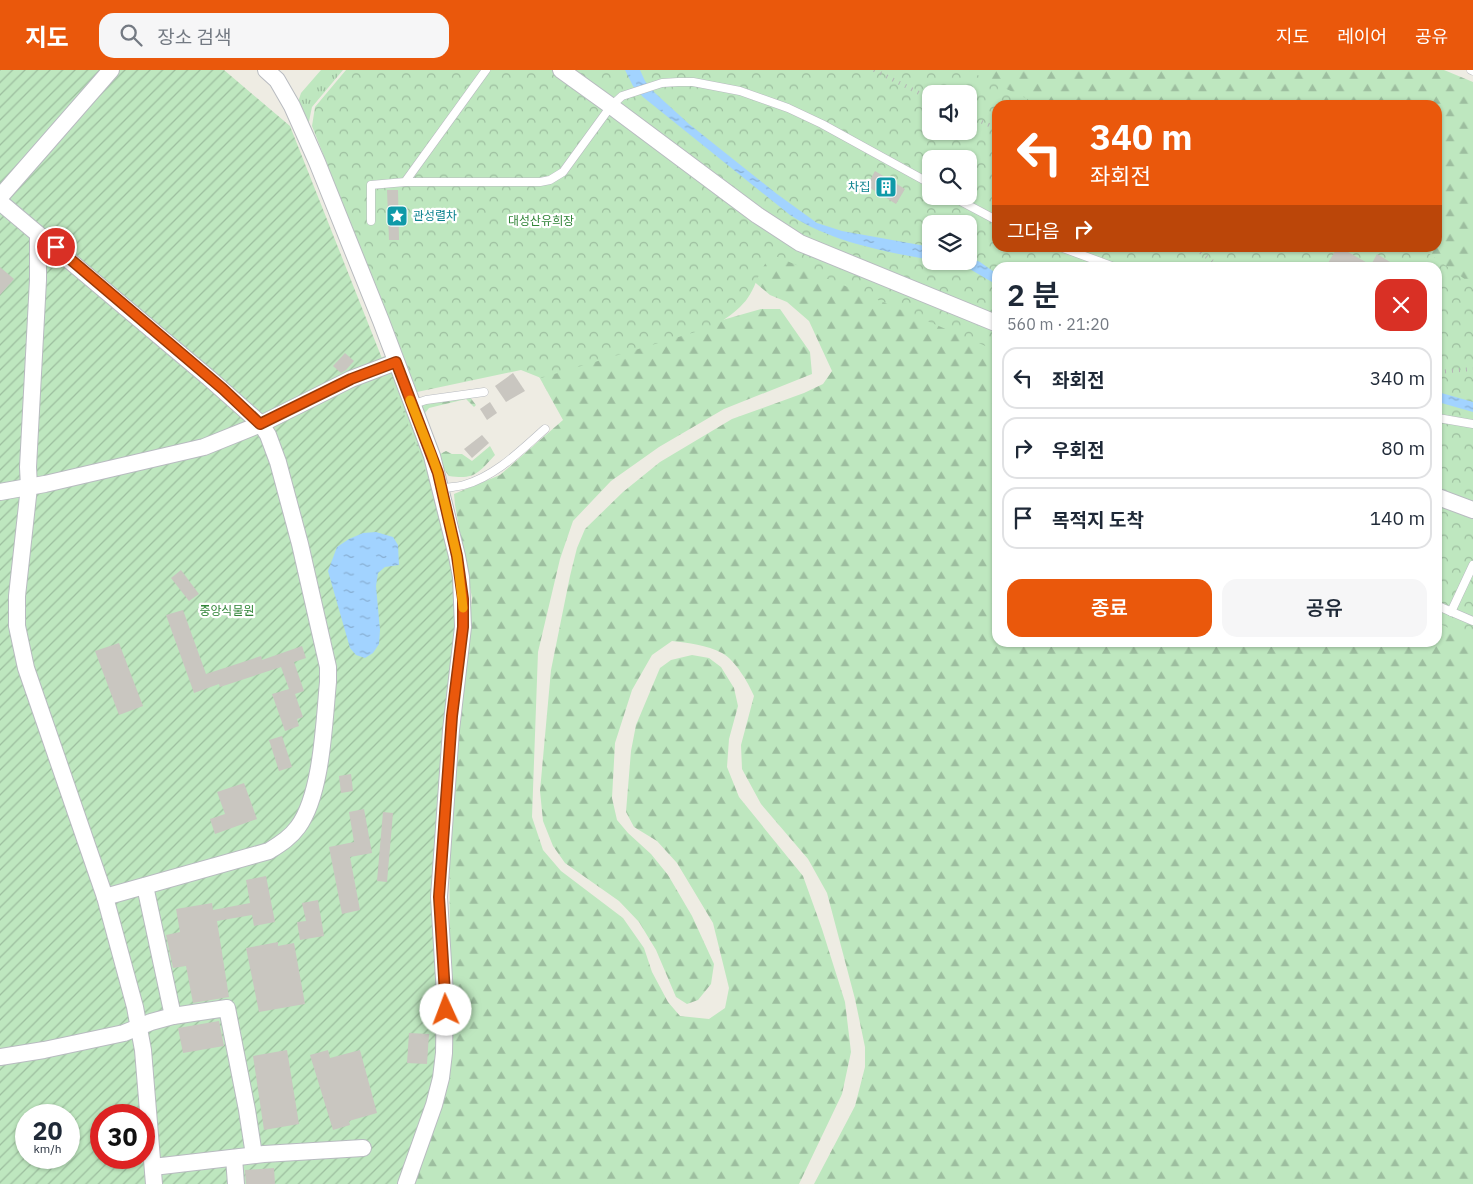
<!DOCTYPE html>
<html lang="ko">
<head>
<meta charset="utf-8">
<style>
	body { margin:0; font-family:"IBM Plex Sans","Noto Sans KR",sans-serif; background:#f6f6f7; color:#1f2937; height:100vh; display:flex; flex-direction:column; font-size:19px; white-space:nowrap }
	* { box-sizing:border-box; margin:0 }
	p { font-size:16px; color:#747a83 }
	.icon { flex:none; width:28px; height:28px; fill:none; stroke:currentColor; stroke-width:2; stroke-linecap:round; stroke-linejoin:round }
	.map { position:relative; flex:1; overflow:hidden }
	.drawer { position:absolute; left:992px; top:192px; width:450px; height:385px; display:flex; flex-direction:column; background:#fff; border-radius:15px; box-shadow:0 1px 4px #0004 }
	.drawer>* { flex:none }
	.hud { position:absolute; left:992px; top:30px; width:450px; height:152px; border-radius:15px; box-shadow:0 1px 4px #0004; background:#ea580c; color:#fff; overflow:hidden }
	.tools { position:absolute; left:922px; top:15px; display:grid; gap:10px }
	.tools a { display:grid; place-items:center; width:55px; height:55px; border-radius:10px; background:#fff; box-shadow:0 1px 4px #0004; font-size:25px }
	.speed { position:absolute; left:15px; top:1034px; display:flex; gap:10px; font-size:25px; font-weight:700; text-align:center }
	.speed>* { display:grid; place-content:center; width:65px; height:65px; border-radius:50%; background:#fff; box-shadow:0 1px 4px #0004; line-height:1 }
	.speed small { font-size:12px; font-weight:400 }
	.speed .limit { border:8px solid #d22; background:#fff; color:#111 }
	.pin { position:absolute; display:grid; place-items:center; width:42px; height:42px; color:#fff; margin:-21px; border:2px solid #fff; border-radius:50%; box-shadow:0 1px 5px #0007 }
	.me { position:absolute; width:55px; margin:-28px; rotate:358deg; stroke-linejoin:round; filter:drop-shadow(0 0 4px #0008) }
	.turn { display:flex; align-items:center; gap:18px; height:105px; padding:0 15px; font-size:22px }
	.turn .icon { width:65px; height:65px; stroke-width:2.5 }
	.turn b { display:block; font-size:35px; line-height:42px }
	.then { display:flex; align-items:center; height:48px; padding:0 15px; background:#0003; gap:10px; font-size:19px }
	.round { display:grid; place-items:center; flex:none; width:52px; height:52px; border-radius:15px; background:#f6f6f7 }
	.headline { display:flex; align-items:center; justify-content:space-between; height:85px; padding:0 15px }
	h1 { font-size:30px; font-weight:600; line-height:38px }
	.primary-button { display:flex; gap:10px; margin-top:auto; padding:10px 15px }
	.primary-button a { flex:1; height:58px; border-radius:15px; background:#ea580c; color:#fff; font-size:20px; font-weight:600; line-height:58px; text-align:center }
	.primary-button a+a { background:#f6f6f7; color:#1f2937 }
	ul { padding:0; list-style:none }
	li { display:flex; align-items:center; gap:15px; height:62px; margin:0 10px 8px; padding:0 5px; border:2px solid #e0e1e3; border-radius:15px }
	li div { flex:1 }
	li b { display:block; font-size:19px }
	li em { font-style:normal }
	header { display:flex; align-items:center; gap:30px; box-sizing:border-box; height:70px; padding:0 25px; background:#ea580c; color:#fff }
	header strong { font-size:24px }
	nav { display:flex; gap:28px; margin-inline-start:auto; font-size:18px }
	.search { width:350px; height:45px; background:#f6f6f7; display:flex; align-items:center; gap:12px; box-sizing:border-box; padding:0 18px; border-radius:15px; color:#747a83; font-size:19px }
	.map>svg:first-child { display:block }
</style>
</head>
<body>
<header>
<strong>지도</strong>
<div class="search"><svg class="icon" aria-label="search" viewBox="0 0 24 24"><circle cx="10" cy="10" r="6"/><path d="M15 15l6 6"/></svg>장소 검색</div>
<nav><a>지도</a><a>레이어</a><a>공유</a></nav>
</header>
<div class="map">
<svg width="1473" height="1114" viewBox="0 0 1473 1114">
	<defs>
		<pattern id="grass-tufts" width="24" height="20" patternUnits="userSpaceOnUse" patternTransform="scale(1.25)"><rect width="24" height="20" fill="#bee7bf"/><path d="M3 7l-1-3M5 7V3M7 7l1-3M15 17l-1-3M17 17v-4M19 17l1-3" fill="none" stroke="#9dbe9f"/></pattern>
		<pattern id="forest-firs" width="22" height="20" patternUnits="userSpaceOnUse" patternTransform="scale(1.25)"><rect width="22" height="20" fill="#bee7bf"/><path d="M5 1l3.5 6h-7zM16 11l3.5 6h-7z" fill="#9dbe9f"/></pattern>
		<pattern id="park-crowns" width="20" height="18" patternUnits="userSpaceOnUse" patternTransform="scale(1.25)"><rect width="20" height="18" fill="#bee7bf"/><path d="M2 6a3 3 0 1 1 6 0M12 15a3 3 0 1 1 6 0" fill="none" stroke="#9dbe9f"/></pattern>
		<pattern id="garden-furrows" width="10" height="10" patternUnits="userSpaceOnUse" patternTransform="scale(1.25)"><rect width="10" height="10" fill="#bee7bf"/><path d="M-1 1l2-2M0 10L10 0M9 11l2-2" fill="none" stroke="#9dbe9f"/></pattern>
		<pattern id="water-ripples" width="26" height="14" patternUnits="userSpaceOnUse" patternTransform="scale(1.25)"><rect width="26" height="14" fill="#a2d3ff"/><path d="M2 4q2-2 4 0t4 0M15 11q2-2 4 0t4 0" fill="none" stroke="#87aed2"/></pattern>
	</defs>
	<rect width="100%" height="100%" fill="#eeece3"/>
	<!-- grass -->
	<path fill="url(#grass-tufts)" d="M321,0H343L312,37L308,56L298,32L301,23Z"/>
	<!-- forest -->
	<g fill="url(#forest-firs)">
		<path d="M933,0H1444L1473,12V222L1409,178H1438V35H1003Z"/>
		<path d="M757,172L997,275L998,572H1438V547L1473,562V1114H814L855,1036L865,997V977L855,929L827,823L808,789L761,734L742,699L741,675L754,626C748,612 735,590 722,583C707,575 688,573 672,571L652,585L632,620L615,673L612,728L617,750L628,763L651,784L668,805L692,846L714,894L711,914L698,930L687,934L676,927L656,880L639,852L619,831L565,793L553,776L543,751L540,721L551,600L570,506L577,478L585,459L623,422L660,392L732,349L804,323L823,314L832,301L809,251L787,232L770,225L751,209Z"/>
		<path d="M761,239H780L810,282L812,304L724,339L659,377L611,411L573,451L560,489L538,582L532,747L543,780L561,801L623,848L644,878L652,902L668,932L680,946L709,949L725,938L729,918L713,853L677,793L657,771L634,757L626,742L631,681L636,655L660,598L671,590L692,585L709,588L721,597L734,618L738,636L729,669L727,697L739,727L803,806L822,859L845,932L851,982L842,1024L799,1114H414L450,885L449,747L472,528L455,435L454,424L500,405L563,350L537,303Z"/>
		<path d="M469,326L476,335L474,337L466,329L429,338L425,343L431,360L429,361L420,340L424,333Z"/>
		<path d="M490,376L495,385C478,403 475,410 449,406L443,398L440,384L446,381L452,384H462L472,391Z"/>
	</g>
	<!-- park -->
	<path fill="url(#park-crowns)" fill-rule="evenodd" d="M346,0H967L1040,35H998V178H1284L1293,182L1299,178H1421L1473,215V569L1438,553V198H998L997,281L773,185C757,200 758,214 747,229C740,239 722,252 712,257L541,308L521,300L417,322V339L448,478L459,537L446,655L379,288L399,282L382,234L312,56L315,37ZM931,24H969V61H931ZM931,89H969V126H931ZM931,154H969V191H931Z"/>
	<!-- garden -->
	<path fill="url(#garden-furrows)" fill-rule="evenodd" d="M0,0H224L290,56L423,392L453,497L457,536L446,634L439,987L431,1031L402,1114H0ZM26,1045H69V1088H26ZM101,1045H144V1088H101Z"/>
	<!-- water -->
	<g fill="url(#water-ripples)">
		<path d="M625,0H640L645,11L655,23L689,54L777,124L817,153L842,161L931,177V190C882,181 832,172 790,145L643,27L633,16Z"/>
		<path d="M969,187L980,192L997,204V215L968,198L941,191H969Z"/>
		<path d="M1438,322L1473,332V342L1438,332Z"/>
		<path d="M376,462L393,467L398,475L399,495L385,497L378,503L376,516L380,560L379,574L373,583L365,588L356,585L350,578L328,501L337,477L349,469L363,463Z"/>
	</g>
	<!-- building -->
	<g fill="#c9c6c0">
		<path d="M875,101L905,119L896,134L867,116Z"/>
		<path d="M387,120H398L399,170H389Z"/>
		<path d="M1337,178H1341L1371,195L1377,184L1400,198H1325Z"/>
		<path d="M0,197L14,209L0,225Z"/>
		<path d="M345,283L354,291L346,300L341,303L333,296Z"/>
		<path d="M513,303L525,321L506,332L495,316Z"/>
		<path d="M490,332L497,343L487,350L480,339Z"/>
		<path d="M482,365L489,373L472,388L464,379Z"/>
		<path d="M181,500L199,524L189,531L171,508Z"/>
		<path d="M183,540L206,604L261,586L262,590L302,576L306,588L294,592L304,621L295,624L303,647L297,649L299,656L285,661L272,624L289,619L281,597L220,617L219,614L194,623L166,545Z"/>
		<path d="M119,573L143,636L119,645L95,581Z"/>
		<path d="M282,666L292,697L279,701L269,670Z"/>
		<path d="M351,704L353,721L341,723L339,706Z"/>
		<path d="M244,713L257,749L215,764L210,749L225,744L217,722Z"/>
		<path d="M364,739L372,783L350,787L360,840L342,844L329,777L354,772L349,742Z"/>
		<path d="M383,742L393,743L387,812L377,811Z"/>
		<path d="M266,806L275,852L254,856L252,845L217,851L229,927L193,933L186,896L173,898L166,865L180,862L176,839L212,833L213,840L250,833L246,810Z"/>
		<path d="M318,830L324,866L300,870L297,852L306,851L302,833Z"/>
		<path d="M278,872V876L294,873L305,934L259,942L246,878Z"/>
		<path d="M219,951L224,976L183,983L178,958Z"/>
		<path d="M409,963L429,964L427,994L407,993Z"/>
		<path d="M287,980L299,1054L264,1060L253,986Z"/>
		<path d="M328,980L330,988L360,980L377,1043L349,1051L350,1055L333,1060L310,985Z"/>
		<path d="M274,1098L275,1114H246L245,1100Z"/>
	</g>
	<g fill="none" stroke-linecap="round" stroke-linejoin="round">
		<!-- service casing -->
		<g stroke="#b8bbc0" stroke-width="9">
			<g id="service">
				<path d="M1471,0L1473,1"/>
				<path d="M405,112H540L550,110L563,102L611,36L622,26L662,13L678,12H693L740,21L788,38L822,54L931,114"/>
				<path d="M951,126L998,151"/>
				<path d="M371,151V115L405,112L486,0"/>
				<path d="M1063,178L1117,198"/>
				<path d="M411,335L426,330L484,322"/>
				<path d="M1438,348L1473,354"/>
				<path d="M441,419C448,417 457,417 464,415C496,406 521,380 545,359"/>
				<path d="M1438,536L1473,551"/>
				<path d="M1451,542L1473,495"/>
			</g>
		</g>
		<!-- minor casing -->
		<g stroke="#b8bbc0" stroke-width="18">
			<g id="minor">
				<path d="M266,0L277,10L292,36L317,92L381,251L432,386L457,486L461,507L463,557L451,660L439,827L445,925L444,983L441,1008L434,1035L406,1114"/>
				<path d="M561,0L611,36L757,145L800,173L998,254"/>
				<path d="M0,127L111,0"/>
				<path d="M0,132L209,308L261,354L268,365L278,392L300,474L328,597V612C324,653 322,724 298,757C290,768 280,774 269,781L105,827"/>
				<path d="M38,165V210L28,397L29,417L17,526V556L26,598L105,827L135,937L143,980L154,1114"/>
				<path d="M0,422L45,414L204,377L261,354L351,309L396,292"/>
				<path d="M1438,427L1473,440"/>
				<path d="M145,816L173,946"/>
				<path d="M0,987L44,980L124,963L151,952L173,946L227,938L247,1040L254,1085"/>
				<path d="M234,1088L236,1114"/>
				<path d="M153,1097L264,1084L363,1078"/>
			</g>
		</g>
		<!-- service -->
		<use href="#service" stroke="#fff" stroke-width="8"/>
		<!-- minor -->
		<use href="#minor" stroke="#fff" stroke-width="16"/>
		<!-- rail -->
		<g stroke="#b4b5b5" stroke-width="4" stroke-dasharray="1 6" stroke-linecap="butt">
			<path d="M874,0L931,29"/>
			<path d="M969,46L998,59"/>
			<path d="M1195,178L1221,198"/>
			<path d="M1438,302L1473,299"/>
		</g>
	</g>
	<g fill="none" stroke-linecap="round" stroke-linejoin="round">
		<!-- route casing -->
		<g stroke="#983908" stroke-width="12">
			<path id="route" d="M56,177L223,319L260,354L351,309L396,292L438,403L457,486L463,529V557L452,646L439,827L446,940"/>
		</g>
		<!-- route -->
		<use href="#route" stroke="#ea580c" stroke-width="9"/>
		<!-- slow -->
		<path stroke="#f59e0b" stroke-width="9" d="M410,330L432,386L438,403L457,486L463,538"/>
	</g>
	<!-- icons -->
	<defs>
		<g id="building-square" transform="scale(1.125)"><rect x="-9" y="-9" width="18" height="18" rx="4" fill="#0f9aa8" stroke="#fff"/><path d="M-4-6H4V6H1V3H-1V6H-4ZM-2.5-4.3h1.7v1.8h-1.7ZM.8-4.3h1.7v1.8H.8ZM-2.5-1h1.7V.8h-1.7ZM.8-1h1.7V.8H.8Z" fill="#fff"/></g>
		<g id="sight-square" transform="scale(1.125)"><rect x="-9" y="-9" width="18" height="18" rx="4" fill="#0f9aa8" stroke="#fff"/><path d="M0-6L1.8-2.2L6-1.7L2.9 1.2L3.7 5.4L0 3.3L-3.7 5.4L-2.9 1.2L-6-1.7L-1.8-2.2Z" fill="#fff"/></g>
	</defs>
	<g fill-rule="evenodd">
		<use href="#building-square" x="886" y="117"/>
		<use href="#sight-square" x="397" y="146"/>
	</g>
	<g text-anchor="middle" stroke-width="4.5" stroke-linejoin="round" paint-order="stroke">
		<!-- culture labels -->
		<g font-size="12" fill="#0d838f" stroke="#fff" text-anchor="end">
			<text x="870" y="121">차집</text>
			<text x="413" y="150" text-anchor="start">관성렬차</text>
		</g>
		<!-- park labels -->
		<g font-size="12" fill="#318538" stroke="#fff">
			<text x="541" y="155">대성산유희장</text>
			<text x="227" y="545">중앙식물원</text>
		</g>
	</g>
</svg>
<div class="tools">
<a><svg class="icon" aria-label="sound" viewBox="0 0 24 24"><path d="M4 9h4l5-4v14l-5-4H4zM17 9q2 3 0 6"/></svg></a>
<a><svg class="icon" aria-label="search" viewBox="0 0 24 24"><circle cx="10" cy="10" r="6"/><path d="M15 15l6 6"/></svg></a>
<a><svg class="icon" aria-label="layers" viewBox="0 0 24 24"><path d="M12 4l9 5-9 5-9-5zM3 14l9 5 9-5"/></svg></a>
</div>
<div class="speed"><div>20<small>km/h</small></div><div class="limit">30</div></div>
<div class="pin" style="left:56px;top:177px;background:#d93025"><svg class="icon" aria-label="arrive" viewBox="0 0 24 24"><path d="M6 21V4h12l-3 4 3 4H6"/></svg></div>
<svg class="me" style="left:446px;top:940px" viewBox="-20 -20 40 40"><circle r="19" fill="#fff"/><path d="M0-13L10 11 0 6-10 11z" fill="#ea580c"/></svg>
<div class="hud">
<div class="turn"><svg class="icon" aria-label="left" viewBox="0 0 24 24"><path d="M17 20v-9H6M10 6l-5 5 5 5"/></svg><div><b>340 m</b>좌회전</div></div>
<div class="then">그다음<svg class="icon" aria-label="right" viewBox="0 0 24 24"><path d="M7 20v-9h11M14 6l5 5-5 5"/></svg></div>
</div>
<section class="drawer">
<div class="headline"><div><h1>2 분</h1><p>560 m · 21:20</p></div><a class="round" style="background:#d93025;color:#fff"><svg class="icon" aria-label="close" viewBox="0 0 24 24"><path d="M6 6l12 12M18 6L6 18"/></svg></a></div>
<ul>
<li><svg class="icon" aria-label="left" viewBox="0 0 24 24"><path d="M17 20v-9H6M10 6l-5 5 5 5"/></svg><div><b>좌회전</b></div><em>340 m</em></li>
<li><svg class="icon" aria-label="right" viewBox="0 0 24 24"><path d="M7 20v-9h11M14 6l5 5-5 5"/></svg><div><b>우회전</b></div><em>80 m</em></li>
<li><svg class="icon" aria-label="arrive" viewBox="0 0 24 24"><path d="M6 21V4h12l-3 4 3 4H6"/></svg><div><b>목적지 도착</b></div><em>140 m</em></li>
</ul>
<div class="primary-button"><a>종료</a><a>공유</a></div>
</section>
</div>
</body>
</html>
